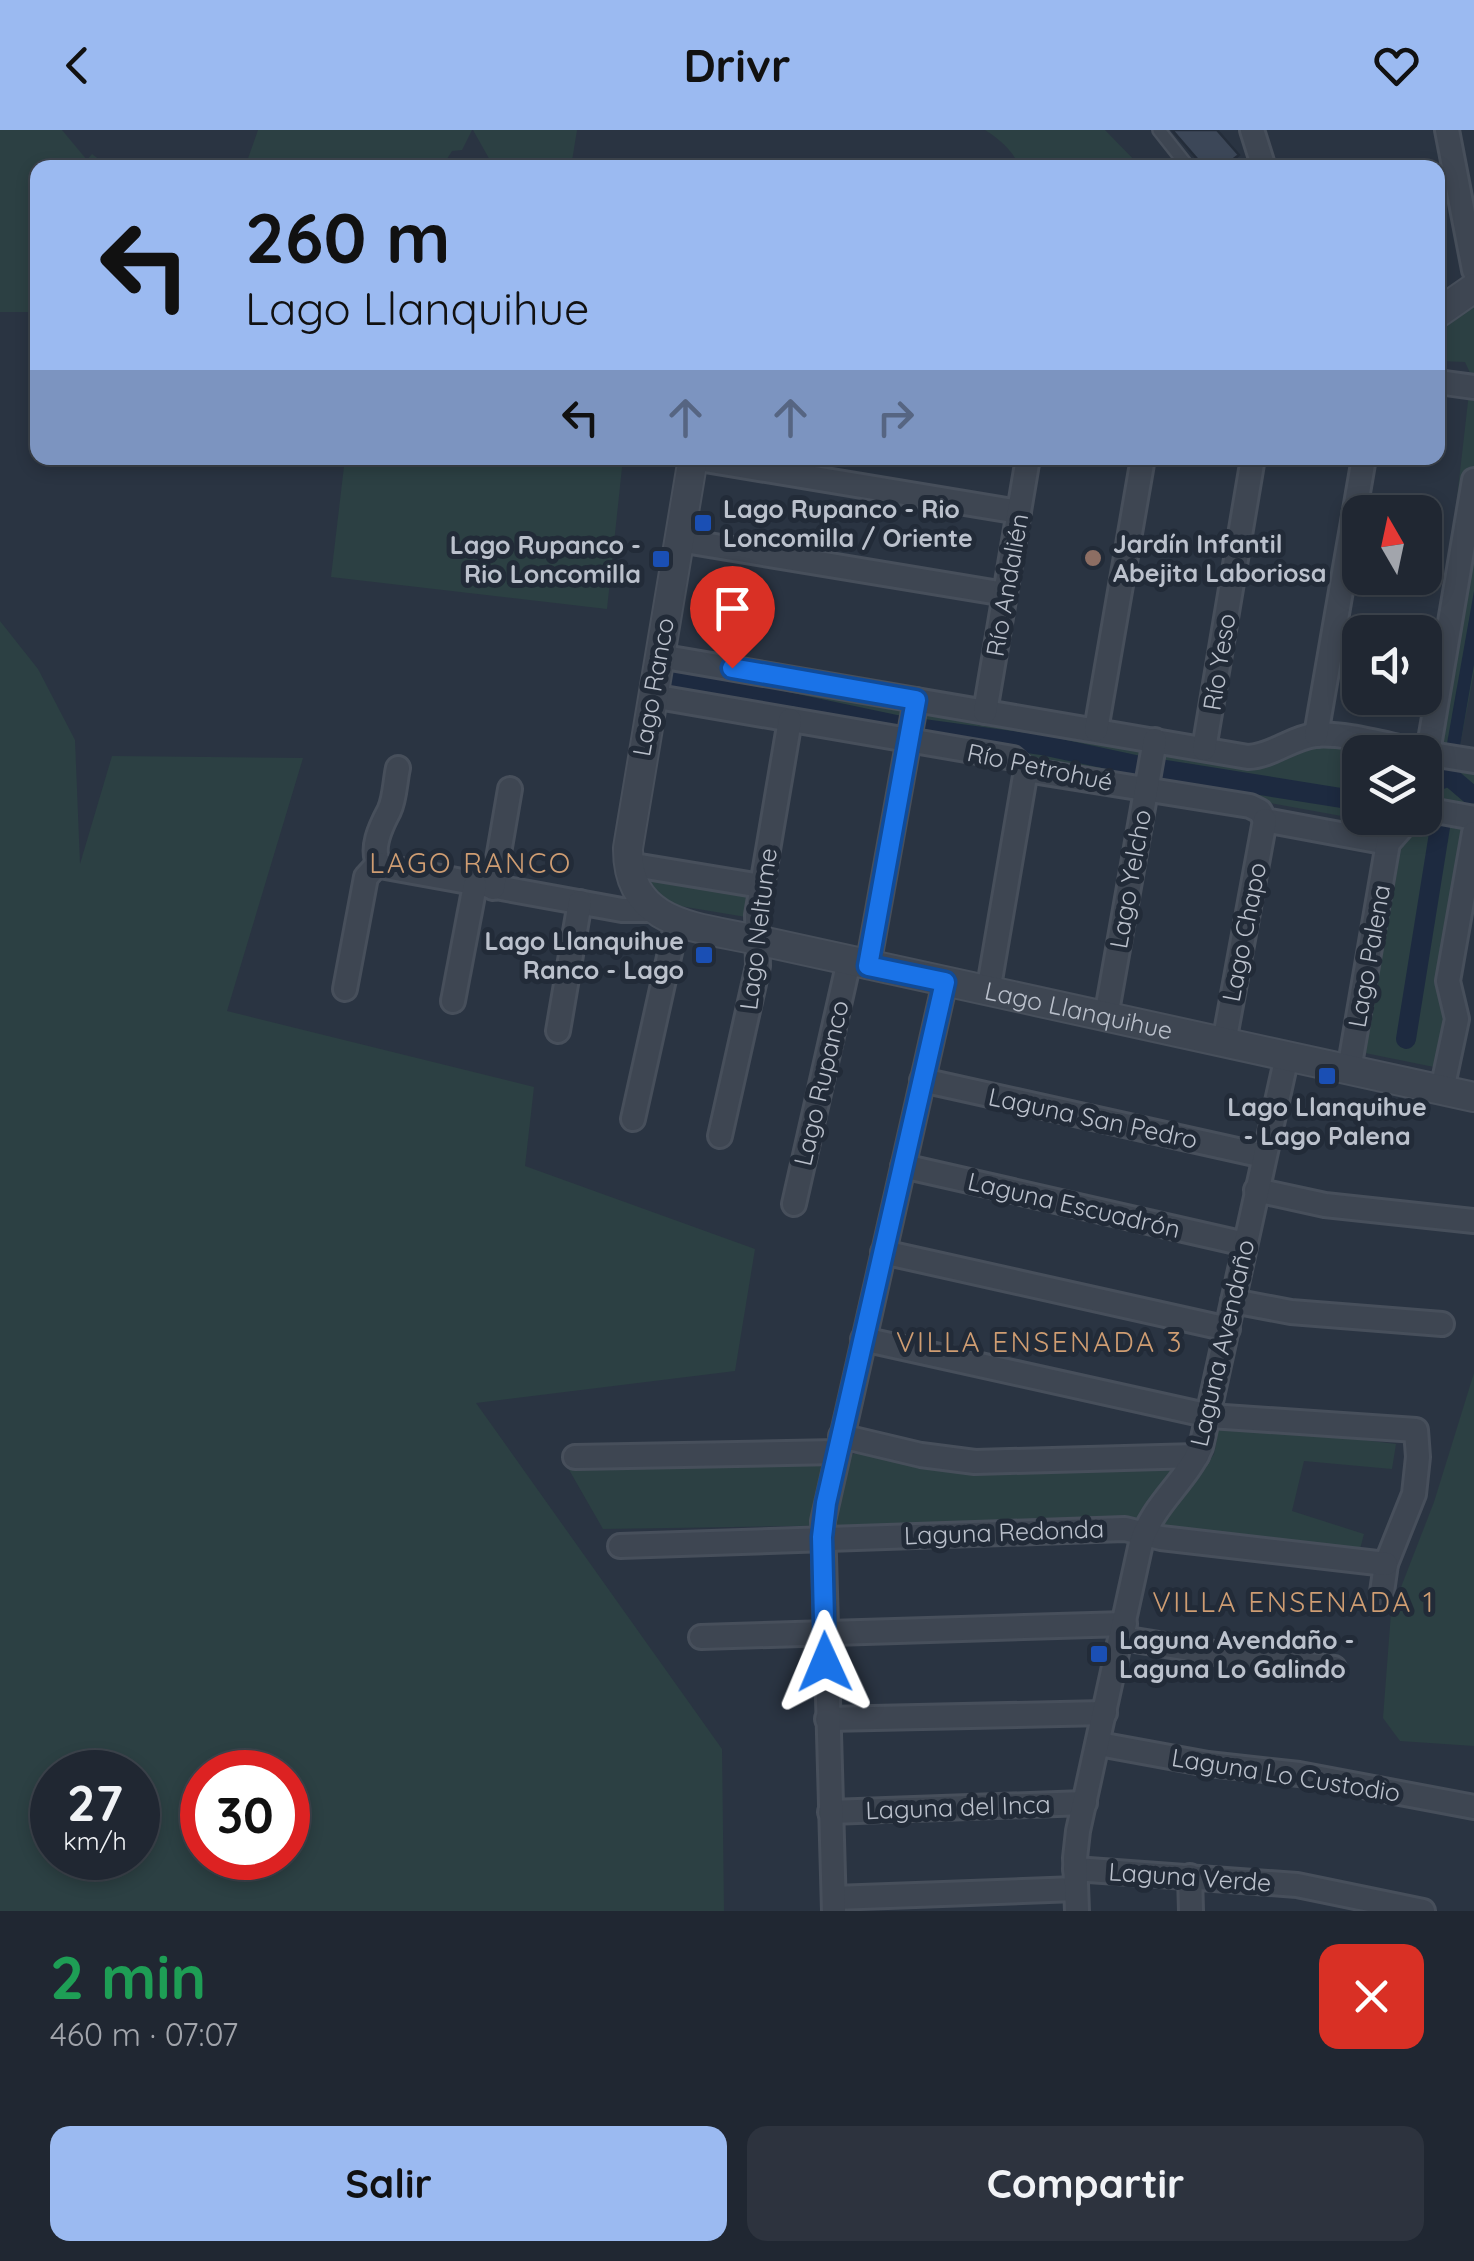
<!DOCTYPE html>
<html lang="es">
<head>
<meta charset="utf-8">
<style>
	body { margin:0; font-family:Quicksand,sans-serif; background:#2d333e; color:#f1f3f6; height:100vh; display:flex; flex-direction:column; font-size:38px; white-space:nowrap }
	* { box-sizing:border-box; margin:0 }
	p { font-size:32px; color:#a2a5ac }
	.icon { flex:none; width:55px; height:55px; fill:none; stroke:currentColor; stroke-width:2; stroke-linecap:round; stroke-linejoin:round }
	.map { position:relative; height:1781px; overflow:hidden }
	.side { display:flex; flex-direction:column; background:#202732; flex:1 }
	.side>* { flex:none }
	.guide { position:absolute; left:30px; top:30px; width:1415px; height:305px; border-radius:20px; box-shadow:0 5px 15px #0003,0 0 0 2px #3d444d; background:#9bbaf1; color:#111; overflow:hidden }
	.needle { width:65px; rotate:351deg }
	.controls { position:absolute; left:1342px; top:365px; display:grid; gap:20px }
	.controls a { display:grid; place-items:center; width:100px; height:100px; border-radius:20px; background:#202732; box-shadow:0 5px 15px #0003,0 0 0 2px #3d444d; font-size:50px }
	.speed { position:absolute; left:30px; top:1620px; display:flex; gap:20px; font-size:50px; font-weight:700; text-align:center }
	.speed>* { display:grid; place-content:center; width:130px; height:130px; border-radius:50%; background:#202732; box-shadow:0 5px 15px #0003,0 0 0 2px #3d444d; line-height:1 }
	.speed small { font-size:25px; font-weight:400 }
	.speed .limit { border:15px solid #d22; background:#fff; color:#111 }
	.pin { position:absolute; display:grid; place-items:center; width:85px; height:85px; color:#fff; margin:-102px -42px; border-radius:50% 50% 50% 0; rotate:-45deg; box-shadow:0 0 10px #0007 }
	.pin .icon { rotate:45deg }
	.me { position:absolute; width:110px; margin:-55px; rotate:359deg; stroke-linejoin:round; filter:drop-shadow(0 0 8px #0008) }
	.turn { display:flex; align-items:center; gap:35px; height:210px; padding:0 50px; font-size:45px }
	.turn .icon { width:130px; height:130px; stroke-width:2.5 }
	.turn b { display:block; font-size:70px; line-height:85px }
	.lanes { display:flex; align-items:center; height:95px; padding:0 50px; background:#0003; justify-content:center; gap:50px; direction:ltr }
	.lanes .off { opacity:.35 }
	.round { display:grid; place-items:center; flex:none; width:105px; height:105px; border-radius:20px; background:#2d333e }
	.headline { display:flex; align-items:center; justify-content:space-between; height:170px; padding:0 50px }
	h1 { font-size:60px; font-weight:700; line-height:75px; color:#1e9e55 }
	.primary-button { display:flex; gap:20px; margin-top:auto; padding:20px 50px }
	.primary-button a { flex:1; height:115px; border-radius:20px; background:#9bbaf1; color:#111; font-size:40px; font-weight:700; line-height:115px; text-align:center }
	.primary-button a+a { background:#2d333e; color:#f1f3f6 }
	header { display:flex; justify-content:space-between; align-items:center; height:130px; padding:0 50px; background:#9bbaf1; color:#111; font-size:45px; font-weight:700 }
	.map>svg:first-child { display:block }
</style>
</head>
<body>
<header><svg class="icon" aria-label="back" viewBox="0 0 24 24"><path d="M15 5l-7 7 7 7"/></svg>Drivr<svg class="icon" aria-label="heart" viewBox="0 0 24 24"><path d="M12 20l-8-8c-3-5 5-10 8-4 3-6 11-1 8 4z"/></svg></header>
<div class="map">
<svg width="1474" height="1781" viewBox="0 0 1474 1781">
	<rect width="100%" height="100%" fill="#2a3442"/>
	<!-- green -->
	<g fill="#2c4043" fill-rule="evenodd">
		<path d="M0,0H62L87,30L92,24L109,37L38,38L37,182H0Z"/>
		<path d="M258,0H472L462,20L452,21L442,37H245Z"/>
		<path d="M473,0H577L571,37H498L491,32Z"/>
		<path d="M985,0H1105L1141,37H1019C1014,21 999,9 985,0Z"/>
		<path d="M1474,176V542L1456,637L1474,641V679L1425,671V624L1428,623L1471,245L1465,232L1438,231V203Z"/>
		<path d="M345,328H623L607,479L331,447Z"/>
		<path d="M0,491L38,539L75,610L80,734L112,626L303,628L227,881L534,957L525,1036L755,1119L735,1241L476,1273L722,1619L724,1781H0ZM52,1642H138V1728H52ZM202,1642H288V1728H202Z"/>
		<path d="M688,537L1256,633L1323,613L1372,622H1360L1362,688L1358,689L682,566Z"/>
		<path d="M1425,689L1459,693L1464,704L1440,862L1447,905L1439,938L1365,923L1400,716Z"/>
		<path d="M646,741L752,759V788L674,775L657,764Z"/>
		<path d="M1474,1243V1616L1400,1611L1383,1588L1391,1483L1434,1372Z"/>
		<path d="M1220,1292L1396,1314L1392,1339L1304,1331L1292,1381L1364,1404L1360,1419L1110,1391L603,1399L564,1331L822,1332L858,1323L960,1341L1205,1336L1214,1324Z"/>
	</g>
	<!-- water -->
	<path fill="#1d2a40" d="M1474,461V535L1459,622L1446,619Z"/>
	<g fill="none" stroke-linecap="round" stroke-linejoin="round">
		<!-- canal -->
		<g stroke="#1d2a40" stroke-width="20">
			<path d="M677,549L901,596"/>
			<path d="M923,599L1042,615L1140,636"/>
			<path d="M1160,639L1360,671"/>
			<path d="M1432,653L1449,646L1470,664"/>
			<path d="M1406,909L1441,691"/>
		</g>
	</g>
	<!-- building -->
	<path fill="#3c4758" stroke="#242d3a" stroke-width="2.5" d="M1172,0H1217L1239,25L1235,28L1244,38H1205Z"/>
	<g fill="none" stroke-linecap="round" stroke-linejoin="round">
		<!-- service casing -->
		<g stroke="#474f5b" stroke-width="16">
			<path id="service" d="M1159,0L1189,38"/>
		</g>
		<!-- minor casing -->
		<g stroke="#474f5b" stroke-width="28">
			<g id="minor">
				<path d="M1252,0L1264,38"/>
				<path d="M1447,0L1474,140"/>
				<path d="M1438,252L1474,257"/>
				<path d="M693,328L1019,382"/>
				<path d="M679,410L1005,464"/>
				<path d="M659,526L1248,627C1272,626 1291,608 1315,605C1345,602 1393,617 1424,622"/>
				<path d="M652,566L1013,628L1026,640L1250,676L1260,681L1265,690L1388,713"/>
				<path d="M985,582L1028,328"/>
				<path d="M1096,600L1143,328"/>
				<path d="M1316,605L1364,328"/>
				<path d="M1204,619L1253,328"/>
				<path d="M1425,623L1474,631"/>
				<path d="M398,638C395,651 395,669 389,681C381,696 369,720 380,736L622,780H654"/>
				<path d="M1425,640L1474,350"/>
				<path d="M1425,679L1474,688"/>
				<path d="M628,734L761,756"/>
				<path d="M493,758L510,659"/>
				<path d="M868,836L916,570"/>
				<path d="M345,859L366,747L378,734"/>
				<path d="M988,862L1026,640"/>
				<path d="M453,871L475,755"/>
				<path d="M1106,887L1155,610"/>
				<path d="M558,901L580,772"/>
				<path d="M1224,913L1265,690"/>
				<path d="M1349,940L1388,713L1410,688"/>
				<path d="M922,950L1264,1026"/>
				<path d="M1442,960L1457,889L1448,851L1474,703"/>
				<path d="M633,989L677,791"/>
				<path d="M720,1006L758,836L757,785L790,590"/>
				<path d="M903,1036L1245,1114"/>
				<path d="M1256,1060L1325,1075L1474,1091"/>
				<path d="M794,1074L849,831"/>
				<path d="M883,1122L1228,1199"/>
				<path d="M1233,1171L1291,1182L1442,1194"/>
				<path d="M863,1209L1210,1286L1416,1300L1418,1327L1414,1364L1386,1434L1381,1469"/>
				<path d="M841,1306L921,1325L975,1332L1197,1326"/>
				<path d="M575,1327L837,1322"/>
				<path d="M620,1416L1125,1399L1161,1408L1386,1434"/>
				<path d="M701,1507L1125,1494"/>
				<path d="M1122,1508L1239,1527L1334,1538"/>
				<path d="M827,1589L1105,1583"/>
				<path d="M1099,1614L1208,1634L1299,1644L1474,1677"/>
				<path d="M830,1682L1085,1673"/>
				<path d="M1075,1739L1297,1755L1423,1781"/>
				<path d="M1190,1746L1191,1781"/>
				<path d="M834,1768L1076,1759"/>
				<path d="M834,1781L823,1391L945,852"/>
				<path d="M1077,1781L1075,1728L1078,1701L1141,1413C1152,1375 1186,1352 1201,1317L1287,926"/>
			</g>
		</g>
		<!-- tertiary casing -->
		<g stroke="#474f5b" stroke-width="32">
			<g id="tertiary">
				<path d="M1438,183L1474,158"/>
				<path id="s1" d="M693,328L628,718C627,796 698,797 757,810L1474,967"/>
			</g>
		</g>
		<!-- service -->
		<use href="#service" stroke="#3e4652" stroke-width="11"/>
		<!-- minor -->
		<use href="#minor" stroke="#3e4652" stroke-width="22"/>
		<!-- tertiary -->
		<use href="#tertiary" stroke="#3e4652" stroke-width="28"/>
	</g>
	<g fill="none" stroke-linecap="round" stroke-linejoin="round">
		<!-- route casing -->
		<g stroke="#114b97" stroke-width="25">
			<path id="route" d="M732,538L916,570L868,836L945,852L826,1373L822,1407L825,1532"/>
		</g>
		<!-- route -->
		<use href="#route" stroke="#1a73e8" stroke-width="18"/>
	</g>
	<!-- markers -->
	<g fill="#1a4fb4" stroke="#222b38" stroke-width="4">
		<rect x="693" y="383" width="20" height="20" rx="5"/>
		<rect x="651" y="419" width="20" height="20" rx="5"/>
		<rect x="694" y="815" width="20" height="20" rx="5"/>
		<rect x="1317" y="936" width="20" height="20" rx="5"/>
		<rect x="1089" y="1514" width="20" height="20" rx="5"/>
	</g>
	<circle fill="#8d6e63" stroke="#222b38" stroke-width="4" cx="1093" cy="428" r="10"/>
	<g text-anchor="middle" stroke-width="10" stroke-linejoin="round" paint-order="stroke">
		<!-- poi labels -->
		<g font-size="25" font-weight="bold" fill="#bbc1cc" stroke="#222b38" text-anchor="start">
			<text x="723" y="388">Lago Rupanco - Rio<tspan x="723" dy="29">Loncomilla / Oriente</tspan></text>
			<text x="1113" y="423">Jardín Infantil<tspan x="1113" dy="29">Abejita Laboriosa</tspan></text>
			<text x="641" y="424" text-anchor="end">Lago Rupanco -<tspan x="641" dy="29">Rio Loncomilla</tspan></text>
			<text x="684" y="820" text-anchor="end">Lago Llanquihue<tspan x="684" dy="29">Ranco - Lago</tspan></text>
			<text x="1327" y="986" text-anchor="middle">Lago Llanquihue<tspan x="1327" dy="29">- Lago Palena</tspan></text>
			<text x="1119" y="1519">Laguna Avendaño -<tspan x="1119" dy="29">Laguna Lo Galindo</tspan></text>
		</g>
		<!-- street labels -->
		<g font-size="25" fill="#bbc1cc" stroke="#222b38">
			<text transform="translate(1007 455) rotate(-80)" y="9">Río Andalién</text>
			<text transform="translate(1219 532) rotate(-81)" y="9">Río Yeso</text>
			<text transform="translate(653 557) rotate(-80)" y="9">Lago Ranco</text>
			<text transform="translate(1040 637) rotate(12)" y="9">Río Petrohué</text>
			<text transform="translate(1130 749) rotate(-80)" y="9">Lago Yelcho</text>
			<text transform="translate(758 799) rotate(-83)" y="9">Lago Neltume</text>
			<text transform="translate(1244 802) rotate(-79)" y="9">Lago Chapo</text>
			<text transform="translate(1369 826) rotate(-80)" y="9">Lago Palena</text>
			<text dy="9" stroke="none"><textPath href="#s1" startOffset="902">Lago Llanquihue</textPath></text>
			<text transform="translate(821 953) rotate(-77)" y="9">Lago Rupanco</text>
			<text transform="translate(1093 988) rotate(12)" y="9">Laguna San Pedro</text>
			<text transform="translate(1074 1075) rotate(13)" y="9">Laguna Escuadrón</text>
			<text transform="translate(1222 1213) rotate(-77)" y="9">Laguna Avendaño</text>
			<text transform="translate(1004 1402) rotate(-2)" y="9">Laguna Redonda</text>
			<text transform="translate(1286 1645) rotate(9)" y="9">Laguna Lo Custodio</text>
			<text transform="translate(958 1677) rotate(-2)" y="9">Laguna del Inca</text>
			<text transform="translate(1190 1747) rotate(4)" y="9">Laguna Verde</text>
		</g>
		<!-- neighbourhood labels -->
		<g font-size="28" letter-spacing="2.5" fill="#cf9d72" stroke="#222b38">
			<text x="471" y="743">LAGO RANCO</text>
			<text x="1040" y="1222">VILLA ENSENADA 3</text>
			<text x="1294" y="1482">VILLA ENSENADA 1</text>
		</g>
	</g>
</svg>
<div class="controls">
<a><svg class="needle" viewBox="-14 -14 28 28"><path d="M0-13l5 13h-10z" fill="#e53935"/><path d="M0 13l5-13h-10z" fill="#a2a5ac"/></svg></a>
<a><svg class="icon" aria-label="sound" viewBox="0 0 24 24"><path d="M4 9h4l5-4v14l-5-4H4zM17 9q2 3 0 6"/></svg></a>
<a><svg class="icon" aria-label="layers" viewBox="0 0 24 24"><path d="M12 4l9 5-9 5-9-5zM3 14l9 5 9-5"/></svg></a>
</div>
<div class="speed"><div>27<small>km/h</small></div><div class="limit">30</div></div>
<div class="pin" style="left:732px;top:538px;background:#d93025"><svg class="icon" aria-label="arrive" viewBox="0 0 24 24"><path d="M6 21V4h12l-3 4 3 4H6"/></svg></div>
<svg class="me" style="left:825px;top:1532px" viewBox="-20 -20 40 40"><path d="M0-17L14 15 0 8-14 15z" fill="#1a73e8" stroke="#fff" stroke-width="4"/></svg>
<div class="guide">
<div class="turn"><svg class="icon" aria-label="left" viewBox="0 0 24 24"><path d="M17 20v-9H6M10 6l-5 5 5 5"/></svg><div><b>260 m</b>Lago Llanquihue</div></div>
<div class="lanes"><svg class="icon" aria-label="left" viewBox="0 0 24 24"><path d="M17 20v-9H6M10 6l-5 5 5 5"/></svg><svg class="icon off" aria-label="ahead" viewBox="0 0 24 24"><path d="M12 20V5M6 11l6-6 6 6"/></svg><svg class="icon off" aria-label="ahead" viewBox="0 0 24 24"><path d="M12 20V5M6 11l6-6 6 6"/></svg><svg class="icon off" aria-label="right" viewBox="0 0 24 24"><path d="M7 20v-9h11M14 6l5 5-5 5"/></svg></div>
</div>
</div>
<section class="side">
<div class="headline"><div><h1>2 min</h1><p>460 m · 07:07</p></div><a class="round" style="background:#d93025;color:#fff"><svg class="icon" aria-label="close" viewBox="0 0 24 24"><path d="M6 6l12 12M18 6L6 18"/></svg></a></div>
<div class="primary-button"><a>Salir</a><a>Compartir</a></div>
</section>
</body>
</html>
